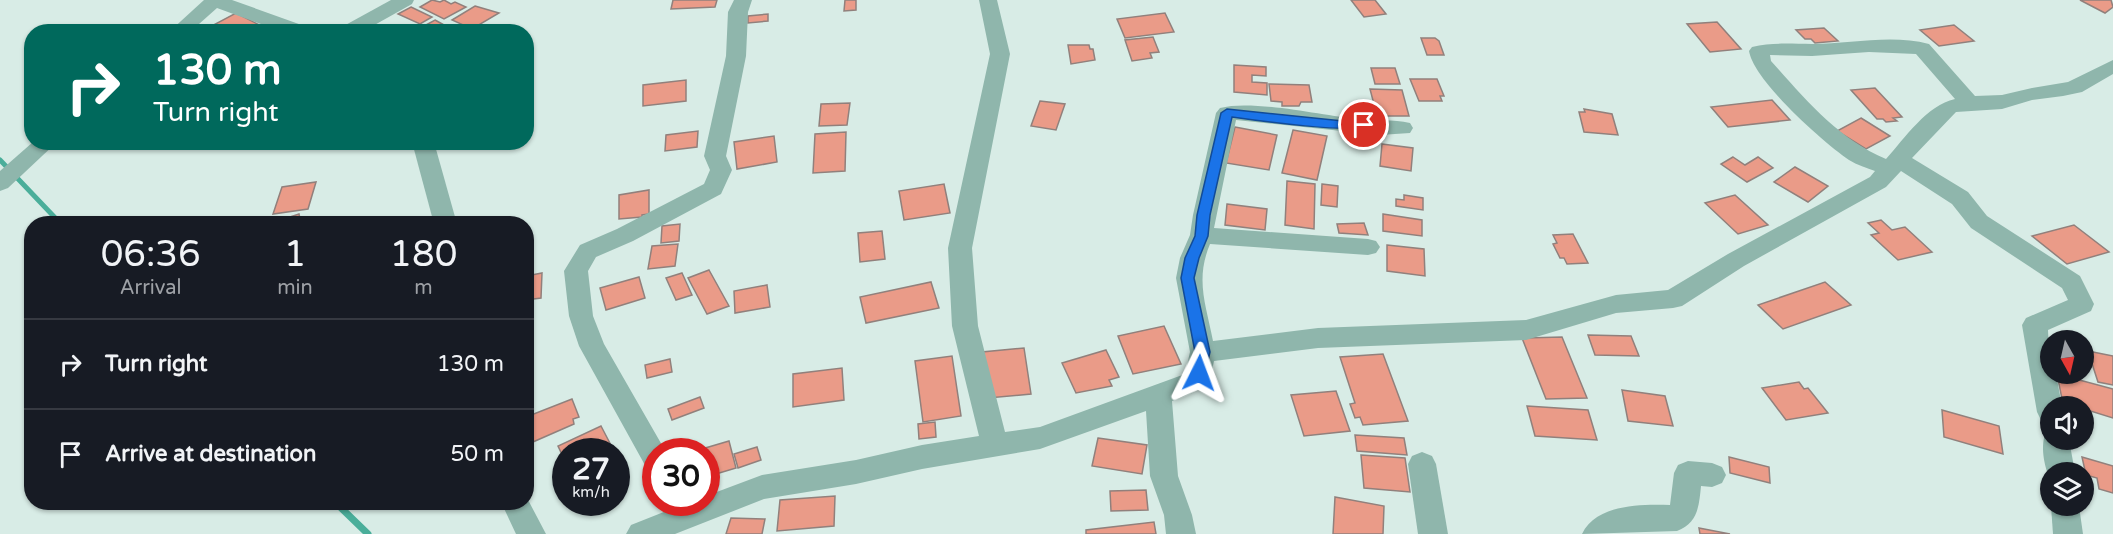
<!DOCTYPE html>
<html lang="en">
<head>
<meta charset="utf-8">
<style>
	body { margin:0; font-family:"Varela Round",sans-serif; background:#20242c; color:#f1f3f6; height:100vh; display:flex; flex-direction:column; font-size:22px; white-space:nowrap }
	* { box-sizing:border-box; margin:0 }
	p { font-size:20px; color:#9ea1a6 }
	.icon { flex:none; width:33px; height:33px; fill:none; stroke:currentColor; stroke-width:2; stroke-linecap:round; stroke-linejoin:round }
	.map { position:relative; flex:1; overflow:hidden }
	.details { position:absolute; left:24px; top:216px; width:510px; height:294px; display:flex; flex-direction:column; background:#171b24; border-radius:24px; box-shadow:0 2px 4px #0004 }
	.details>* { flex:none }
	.banner { position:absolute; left:24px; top:24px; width:510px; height:126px; border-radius:24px; box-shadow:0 2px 4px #0004; background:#00695c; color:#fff; overflow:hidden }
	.needle { width:39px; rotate:172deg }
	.controls { position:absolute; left:2040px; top:330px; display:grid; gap:12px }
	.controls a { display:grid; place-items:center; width:54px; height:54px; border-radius:50%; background:#171b24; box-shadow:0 2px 4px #0004; font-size:30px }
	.speed { position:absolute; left:552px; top:438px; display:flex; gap:12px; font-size:30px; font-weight:700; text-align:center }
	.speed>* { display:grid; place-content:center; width:78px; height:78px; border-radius:50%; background:#171b24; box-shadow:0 2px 4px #0004; line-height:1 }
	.speed small { font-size:15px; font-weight:400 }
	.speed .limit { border:9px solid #d22; background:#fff; color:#111 }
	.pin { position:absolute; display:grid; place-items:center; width:51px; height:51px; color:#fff; margin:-26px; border:3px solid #fff; border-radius:50%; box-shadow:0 2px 6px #0007 }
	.me { position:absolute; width:66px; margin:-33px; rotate:3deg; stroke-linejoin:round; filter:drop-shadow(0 0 4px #0008) }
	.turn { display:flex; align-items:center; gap:21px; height:126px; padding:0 30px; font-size:27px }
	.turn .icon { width:78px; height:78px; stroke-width:2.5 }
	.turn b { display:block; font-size:42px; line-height:51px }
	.eta { display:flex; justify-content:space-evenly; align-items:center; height:102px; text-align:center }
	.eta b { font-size:36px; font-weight:600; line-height:42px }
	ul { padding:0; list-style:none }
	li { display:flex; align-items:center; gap:18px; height:90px; padding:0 30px; border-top:2px solid #363941 }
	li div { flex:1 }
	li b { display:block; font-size:22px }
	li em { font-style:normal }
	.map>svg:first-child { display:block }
</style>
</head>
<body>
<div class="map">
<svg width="2113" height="534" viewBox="0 0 2113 534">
	<rect width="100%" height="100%" fill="#d8ece6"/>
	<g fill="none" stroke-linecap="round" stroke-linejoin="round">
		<!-- stream-far1 -->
		<path stroke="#4aae9a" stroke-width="5" d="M0,160L61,224"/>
		<!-- stream -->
		<path stroke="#4aae9a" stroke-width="7" d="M335,502L368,534"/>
	</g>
	<!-- building -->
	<g fill="#ea9b88" stroke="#91807c" stroke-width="1.5">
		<path d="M432,0L440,2L444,0L451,4L455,2L466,7L444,19L420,7Z"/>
		<path d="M673,0H717L715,7L671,9Z"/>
		<path d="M845,0H856V10L844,11Z"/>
		<path d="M1351,0H1375L1386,14L1364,17Z"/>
		<path d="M2080,0H2111L2113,7L2105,13Z"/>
		<path d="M475,6L499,13L472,29L452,20Z"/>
		<path d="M411,7L432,17L420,24L398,14Z"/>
		<path d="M236,13L273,32L204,30Z"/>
		<path d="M1165,13L1174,32L1125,38L1117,19Z"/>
		<path d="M768,14V21L748,23V16Z"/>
		<path d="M435,20L453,30L413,32Z"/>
		<path d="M1717,22L1741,49L1710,52L1687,24Z"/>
		<path d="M1954,25L1974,41L1939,46L1920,30Z"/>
		<path d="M1824,28L1838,41L1815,43L1811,39H1805L1796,30Z"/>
		<path d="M1153,37L1159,52L1150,53L1152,58L1132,61L1125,40Z"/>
		<path d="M1421,38H1435L1439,41L1444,55H1427Z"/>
		<path d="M1068,45H1089L1090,49H1093L1095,60L1071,64Z"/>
		<path d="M1234,65L1266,67V76L1252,75V82L1267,83V95L1234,92Z"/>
		<path d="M1371,68H1395L1400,84H1375Z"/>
		<path d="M1410,79H1437L1444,96H1440L1442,101H1419Z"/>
		<path d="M686,80V101L643,106V85Z"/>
		<path d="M1269,84L1309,85L1312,102H1301L1299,106H1282V102L1271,101Z"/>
		<path d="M1875,88L1902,117L1893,118L1897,121L1886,122L1883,119H1877L1851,90Z"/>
		<path d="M1370,89L1402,90L1409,116H1377Z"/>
		<path d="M1772,100L1790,120L1728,127L1711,107Z"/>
		<path d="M1040,101L1065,104L1056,130L1031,126Z"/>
		<path d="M850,103L847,125L819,126L821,104Z"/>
		<path d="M1584,109L1612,114L1618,135L1584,132L1579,112H1585Z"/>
		<path d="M1861,118L1890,136L1866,149L1837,131Z"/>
		<path d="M1235,127L1277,135L1269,170L1226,163Z"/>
		<path d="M1293,130L1327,136L1317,180L1282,173Z"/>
		<path d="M698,131L697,147L665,151L666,135Z"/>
		<path d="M846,132L845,171L813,173L815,134Z"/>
		<path d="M774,136L777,162L737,169L734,142Z"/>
		<path d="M1382,144L1413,148L1411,171L1380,166Z"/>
		<path d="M1733,157L1745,165L1758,157L1773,168L1747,182L1721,164Z"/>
		<path d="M1795,167L1828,186L1808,202L1774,182Z"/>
		<path d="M1287,181L1315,184L1314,229L1285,225Z"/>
		<path d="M316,182L308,209L273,214L282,187Z"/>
		<path d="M944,184L950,213L904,220L899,191Z"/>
		<path d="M1322,184L1338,186L1337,207L1321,205Z"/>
		<path d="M649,190V214L642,215V217L619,219V195Z"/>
		<path d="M1404,195L1423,198V210L1396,206V199L1404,200Z"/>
		<path d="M1735,195L1768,225L1738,234L1705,203Z"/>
		<path d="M1227,204L1267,209L1265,230L1225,225Z"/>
		<path d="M299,214L301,224H269Z"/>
		<path d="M1383,214L1422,220V236L1383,231Z"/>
		<path d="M1881,220L1892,230L1905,227L1932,252L1898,260L1871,235L1879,233L1868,223Z"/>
		<path d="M1364,223L1368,235L1339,233L1337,224Z"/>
		<path d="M680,224L679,241L661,243L662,226Z"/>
		<path d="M2074,225L2109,252L2067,264L2032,236Z"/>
		<path d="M882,231L885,259L860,262L858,233Z"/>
		<path d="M1573,234L1588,263L1567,264L1564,258H1560L1553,244L1557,243L1553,235Z"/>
		<path d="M678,244L675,266L648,269L652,246Z"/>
		<path d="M1387,245L1424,249L1425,276L1387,271Z"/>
		<path d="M709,270L729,306L707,314L688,278Z"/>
		<path d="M542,273L541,298L526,300V276Z"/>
		<path d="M682,273L692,295L676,300L666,278Z"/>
		<path d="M639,277L645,298L606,310L600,288Z"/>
		<path d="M931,282L939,308L866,323L860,297Z"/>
		<path d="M1825,282L1851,305L1783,329L1758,305Z"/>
		<path d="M767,285L770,307L735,313L734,291Z"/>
		<path d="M1164,326L1181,364L1133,374L1118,336Z"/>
		<path d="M1588,335L1631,336L1639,356L1595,355Z"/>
		<path d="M1562,337L1587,398L1546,399L1522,338Z"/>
		<path d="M1024,348L1031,394L988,398L982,352Z"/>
		<path d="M1106,350L1119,377L1109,380L1112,386L1076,393L1062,363Z"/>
		<path d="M2088,351L2113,356V385L2098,382Z"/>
		<path d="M1383,354L1408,421L1363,425L1360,417L1355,418L1350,404L1355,403L1340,357Z"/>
		<path d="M952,356L961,416L923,422L915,361Z"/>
		<path d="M670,359L672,372L647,378L645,365Z"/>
		<path d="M842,368L844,400L793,407V374Z"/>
		<path d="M2057,374L2113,389V418L2084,409V406L2063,404Z"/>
		<path d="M1799,382L1804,389L1808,388L1828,413L1786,420L1762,388Z"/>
		<path d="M1622,390L1665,396L1673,426L1628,421Z"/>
		<path d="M1336,391L1350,431L1304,436L1291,395Z"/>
		<path d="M700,397L704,408L672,420L668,409Z"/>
		<path d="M572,399L579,417L573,419L574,424L526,445V417Z"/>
		<path d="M1527,406L1588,410L1597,440L1535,436Z"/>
		<path d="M1942,410L1999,426L2003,454L1944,437Z"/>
		<path d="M935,422L936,437L919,439L918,424Z"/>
		<path d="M601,426L614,451L566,452V463L558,446Z"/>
		<path d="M1355,435L1404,438L1407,455L1357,451Z"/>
		<path d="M1098,438L1147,445L1142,474L1092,466Z"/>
		<path d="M729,441L736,468L706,477V452L695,451Z"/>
		<path d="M757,447L761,460L738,468L734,454Z"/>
		<path d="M1361,455L1405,458L1410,492L1364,488Z"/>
		<path d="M1729,457L1769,467L1770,483L1730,473Z"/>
		<path d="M2082,457L2113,466V493L2099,489L2097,478L2086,475Z"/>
		<path d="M1146,490L1148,510L1111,511L1110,491Z"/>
		<path d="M835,496L834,526L777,531L780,500Z"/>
		<path d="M1335,497L1384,506L1383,534H1333Z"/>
		<path d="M731,518L765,519L762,534H726Z"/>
		<path d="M1154,522L1156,534H1086V530Z"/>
		<path d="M1699,528L1730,534H1700Z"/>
	</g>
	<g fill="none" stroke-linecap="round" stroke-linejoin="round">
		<!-- minor -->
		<g fill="#8fb6ac" fill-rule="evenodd">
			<path d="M204,0H232L310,28L312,32H283L217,8L190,32H169Z"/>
			<path d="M391,0H414L412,4L362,32H338L340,28Z"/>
			<path d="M734,0H752L748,12L746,56L726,156L732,170L721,194L633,241L596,257L588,271L593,316L604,344L666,452H656V471L646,467L579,346L569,316L564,271L580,245L617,229L704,184L710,170L704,156L726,56L728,12Z"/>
			<path d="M979,0H997L1010,54L972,248L978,326L1005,432L1040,427L1185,374L1190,352L1176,278L1180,258L1190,235L1193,215L1216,113L1220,108C1253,99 1322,116 1359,119C1375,121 1393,119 1410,123L1413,128L1410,133L1380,135L1236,120L1214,228L1368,239L1376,241L1380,247L1376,253L1368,255L1210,244C1195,280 1206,304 1213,341L1318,328L1526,320L1616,295L1668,290L1728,254L1870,177L1875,171C1867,168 1857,165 1849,160C1823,142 1754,81 1749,51L1752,47C1773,42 1791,44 1812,44C1850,44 1891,34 1929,44L1975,96L2002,95L2032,88L2068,82L2113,60V74L2082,92L2063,96L2032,100L2002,109L1956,112L1912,158L1968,192L1987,216L2080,276L2094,304L2091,311L2048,330L2050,374H2056L2062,406H2050V423L2041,420L2037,412L2022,325L2026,318L2068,300L2062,288L1971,228L1952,204L1901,171L1886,187L1744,266L1682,306L1673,308L1616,313L1526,340L1318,348L1214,361C1209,390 1197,391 1172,401L1178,476L1192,515L1196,534H1166L1164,515L1150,476L1146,411L1040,449L922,469L856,484L764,499L675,534H626L631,525L689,502H706V496L762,475L856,460L922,445L979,436L952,326L948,248L990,54ZM1869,52L1916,54L1955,99C1927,105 1905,138 1886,159C1838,139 1805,99 1771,61L1770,55L1812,56Z"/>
			<path d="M33,142H57L8,188L0,191V171Z"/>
			<path d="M412,142H434L457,224H434Z"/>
			<path d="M2050,430V440H2069L2075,472H2050V479C2044,466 2040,445 2046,432Z"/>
			<path d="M1422,452L1432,456L1436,464L1448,534H1418L1408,464L1412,456Z"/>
			<path d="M1688,461L1712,463L1722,467L1726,475L1722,483L1712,487L1701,486C1699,506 1698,523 1677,531L1582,534C1596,504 1642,504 1670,505L1674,473L1678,465Z"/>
			<path d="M526,496L546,534H516L501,502H526Z"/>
			<path d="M2051,506H2079L2083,534H2053Z"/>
		</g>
	</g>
	<!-- route -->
	<path fill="#1a73e8" stroke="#114b97" stroke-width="1.5" d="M1227,109L1343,121H1364L1370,125C1360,135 1253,120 1232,117L1210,215L1208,236L1199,258L1194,278L1210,352L1204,377H1193L1191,373L1195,352L1181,278L1185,258L1195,236L1197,215L1221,113Z"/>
</svg>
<div class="controls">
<a><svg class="needle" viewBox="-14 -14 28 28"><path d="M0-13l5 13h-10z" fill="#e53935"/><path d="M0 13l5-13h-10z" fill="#9ea1a6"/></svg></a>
<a><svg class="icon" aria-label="sound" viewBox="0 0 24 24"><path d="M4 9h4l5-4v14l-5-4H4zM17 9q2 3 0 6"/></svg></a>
<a><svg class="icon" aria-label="layers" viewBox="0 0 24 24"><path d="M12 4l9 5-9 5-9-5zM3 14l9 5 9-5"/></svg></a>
</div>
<div class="speed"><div>27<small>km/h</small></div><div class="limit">30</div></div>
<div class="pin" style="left:1364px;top:125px;background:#d93025"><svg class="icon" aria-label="arrive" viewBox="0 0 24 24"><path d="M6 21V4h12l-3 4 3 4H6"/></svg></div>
<svg class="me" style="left:1199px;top:373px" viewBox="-20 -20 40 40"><path d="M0-17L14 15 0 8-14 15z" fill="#1a73e8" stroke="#fff" stroke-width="4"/></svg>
<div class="banner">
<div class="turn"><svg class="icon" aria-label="right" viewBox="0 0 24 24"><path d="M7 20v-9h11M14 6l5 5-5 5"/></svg><div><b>130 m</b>Turn right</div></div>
</div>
<section class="details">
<div class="eta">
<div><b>06:36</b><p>Arrival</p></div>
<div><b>1</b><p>min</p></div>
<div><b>180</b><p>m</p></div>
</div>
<ul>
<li><svg class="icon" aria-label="right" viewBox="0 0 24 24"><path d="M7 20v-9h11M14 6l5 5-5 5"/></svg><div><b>Turn right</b></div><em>130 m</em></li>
<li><svg class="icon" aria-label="arrive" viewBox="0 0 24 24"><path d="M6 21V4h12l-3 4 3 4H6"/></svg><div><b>Arrive at destination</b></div><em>50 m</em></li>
</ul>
</section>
</div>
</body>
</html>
